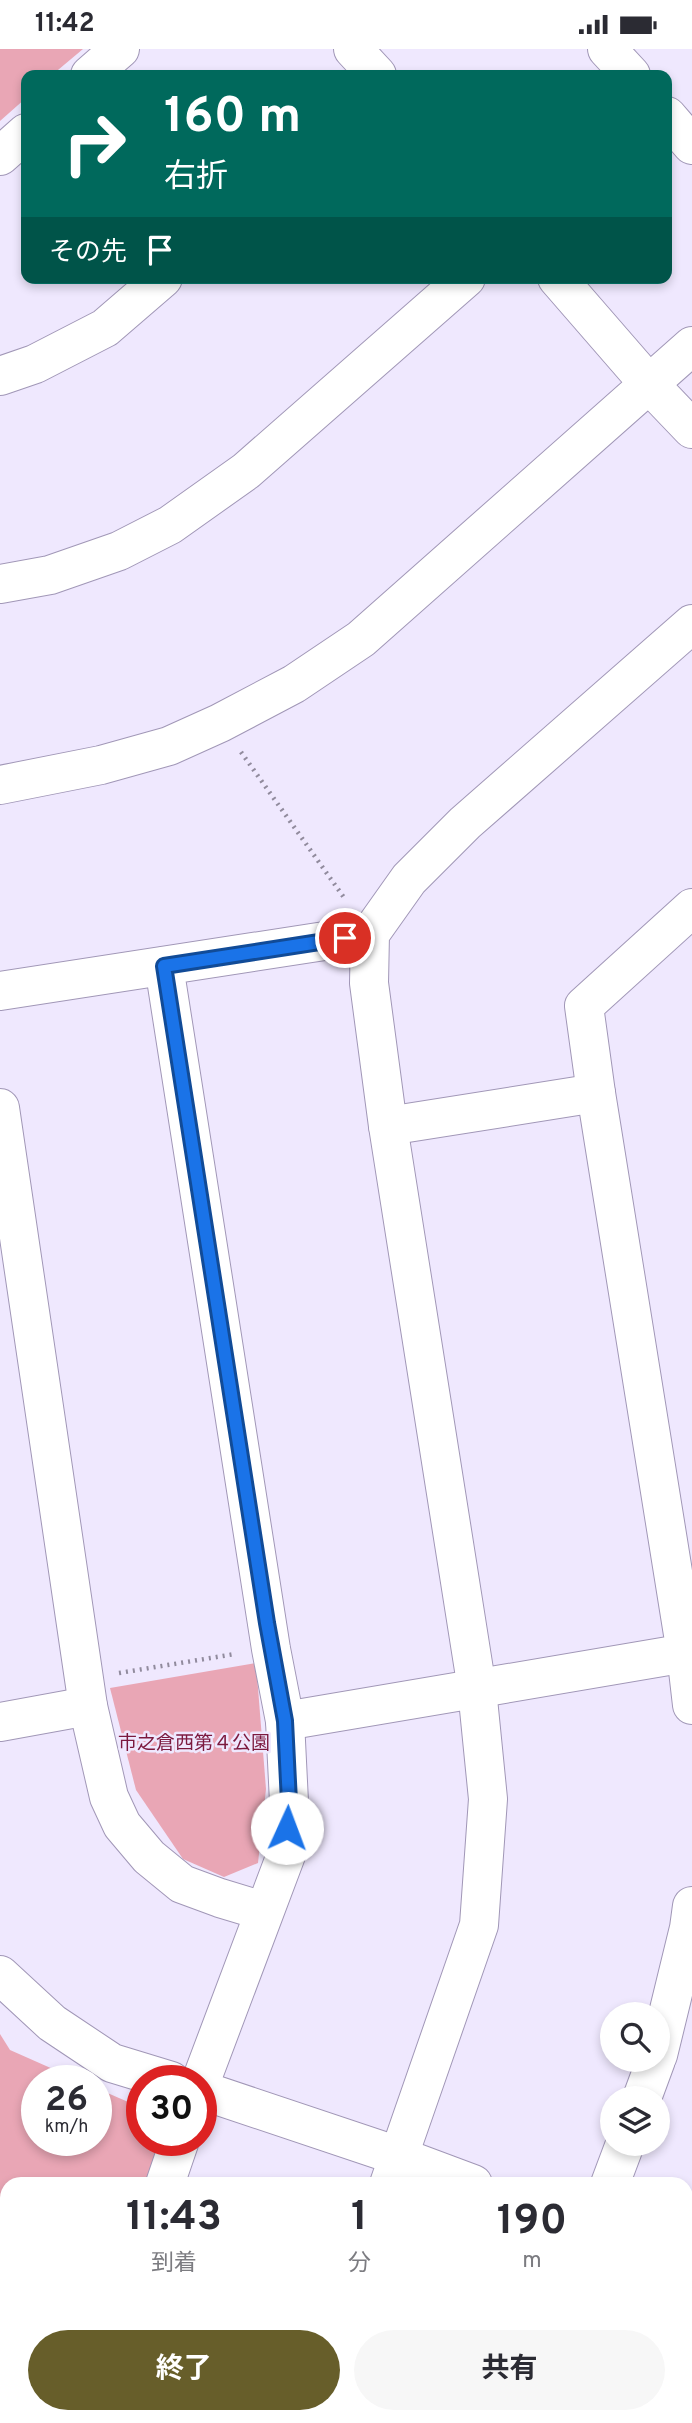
<!DOCTYPE html>
<html lang="ja">
<head>
<meta charset="utf-8">
<style>
	body { margin:0; font-family:Overpass,"Noto Sans JP",sans-serif; background:#f7f7f7; color:#2b2b33; height:100vh; display:flex; flex-direction:column; font-size:26px; white-space:nowrap }
	* { box-sizing:border-box; margin:0 }
	p { font-size:23px; color:#7c7c81 }
	.icon { flex:none; width:38px; height:38px; fill:none; stroke:currentColor; stroke-width:2; stroke-linecap:round; stroke-linejoin:round }
	.map { position:relative; flex:1; overflow:hidden }
	.sheet { position:absolute; left:0px; top:2128px; width:693px; height:247px; display:flex; flex-direction:column; background:#fff; border-radius:21px 21px 0 0; box-shadow:0 4px 10px #0003 }
	.sheet>* { flex:none }
	.top-card { position:absolute; left:21px; top:21px; width:651px; height:214px; border-radius:14px; box-shadow:0 4px 10px #0003; background:#00695c; color:#fff; overflow:hidden }
	.fabs { position:absolute; left:600px; top:1953px; display:grid; gap:14px }
	.fabs a { display:grid; place-items:center; width:70px; height:70px; border-radius:50%; background:#fff; box-shadow:0 4px 10px #0003; font-size:35px }
	.speed { position:absolute; left:21px; top:2016px; display:flex; gap:14px; font-size:35px; font-weight:700; text-align:center }
	.speed>* { display:grid; place-content:center; width:91px; height:91px; border-radius:50%; background:#fff; box-shadow:0 4px 10px #0003; line-height:1 }
	.speed small { font-size:18px; font-weight:400 }
	.speed .limit { border:10px solid #d22; background:#fff; color:#111 }
	.pin { position:absolute; display:grid; place-items:center; width:60px; height:60px; color:#fff; margin:-30px; border:4px solid #fff; border-radius:50%; box-shadow:0 2px 7px #0007 }
	.me { position:absolute; width:77px; margin:-38px; rotate:2deg; stroke-linejoin:round; filter:drop-shadow(0 0 5px #0008) }
	.turn { display:flex; align-items:center; gap:24px; height:147px; padding:0 28px; font-size:32px }
	.turn .icon { width:91px; height:91px; stroke-width:2.5 }
	.turn b { display:block; font-size:49px; line-height:60px }
	.then { display:flex; align-items:center; height:66px; padding:0 28px; background:#0003; gap:14px; font-size:26px }
	.eta { display:flex; justify-content:space-evenly; align-items:center; height:119px; text-align:center }
	.eta b { font-size:42px; font-weight:700; line-height:49px }
	.action { display:flex; gap:14px; margin-top:auto; padding:14px 28px }
	.action a { flex:1; height:80px; border-radius:42px; background:#675e2a; color:#fff; font-size:28px; font-weight:700; line-height:80px; text-align:center }
	.action a+a { background:#f7f7f7; color:#2b2b33 }
	.status { display:flex; justify-content:space-between; align-items:center; height:49px; padding:0 35px; background:#fff; direction:ltr }
	.status svg { height:19px; fill:currentColor }
	.map>svg:first-child { display:block }
</style>
</head>
<body>
<div class="status"><b>11:42</b><svg viewBox="0 0 49 12"><path d="M0 12V9h3v3zM5 12V6h3v6zM10 12V3h3v9zM15 12V0h3v12zM26 1h20v11H26zM47 4h2v5h-2z"/></svg></div>
<div class="map">
<svg width="692" height="2374" viewBox="0 0 692 2374">
	<rect width="100%" height="100%" fill="#efe8fe"/>
	<!-- green -->
	<g fill="#e9a6b5">
		<path d="M0,0H83L52,26H26V49L0,72Z"/>
		<path d="M256,1614L266,1740L258,1814L224,1828L183,1810L136,1741L110,1639Z"/>
		<path d="M0,1985L10,2001L80,2032H37V2091H96V2039L142,2059V2091H161L145,2135H7V2368H59L57,2374H0Z"/>
	</g>
	<g fill="none" stroke-linecap="round" stroke-linejoin="round">
		<!-- minor casing -->
		<g stroke="#a197b7" stroke-width="40">
			<g id="minor">
				<path d="M353,0L377,26"/>
				<path d="M607,0L631,26"/>
				<path d="M90,26L120,0"/>
				<path d="M667,67L692,96"/>
				<path d="M0,107L26,84"/>
				<path d="M557,229L649,335L692,380"/>
				<path d="M0,327L35,315L105,279L163,229"/>
				<path d="M0,535L50,526L119,502L170,476L246,422L466,229"/>
				<path d="M0,736L101,716L169,697L220,674L294,635L361,590L692,297"/>
				<path d="M692,859L584,957L596,1044L686,1604L692,1656"/>
				<path d="M164,917L271,1600L285,1672L289,1753L286,1806L201,2032"/>
				<path d="M0,942L370,885"/>
				<path d="M0,1059L88,1657L109,1748L122,1776L149,1808L182,1835L220,1849L263,1862"/>
				<path d="M388,1077L596,1044"/>
				<path d="M285,1672L692,1603"/>
				<path d="M0,1673L88,1657"/>
				<path d="M0,1926L52,1974L112,2014L171,2032"/>
				<path d="M658,2006L689,1879L692,1857"/>
				<path d="M201,2041L398,2107L473,2135"/>
				<path d="M642,2049L656,2011"/>
				<path d="M165,2135L180,2091"/>
				<path d="M389,2135L479,1876L488,1750L477,1640L388,1077L369,934L370,885L409,830L465,774L692,575"/>
				<path d="M610,2135L625,2095"/>
				<path d="M686,2211L692,2213"/>
				<path d="M84,2374L86,2368"/>
				<path d="M308,2374L310,2368"/>
				<path d="M528,2374L530,2368"/>
			</g>
		</g>
		<!-- path -->
		<g stroke="#918b9d" stroke-width="4.5" stroke-dasharray="2 5" stroke-linecap="butt">
			<path d="M241,703L345,850"/>
			<path d="M119,1624L235,1605"/>
		</g>
		<!-- minor -->
		<use href="#minor" stroke="#fff" stroke-width="38"/>
	</g>
	<g fill="none" stroke-linecap="round" stroke-linejoin="round">
		<!-- route casing -->
		<g stroke="#114b97" stroke-width="18">
			<path id="route" d="M287,1779L289,1753L285,1672L267,1574L164,917L345,889"/>
		</g>
		<!-- route -->
		<use href="#route" stroke="#1a73e8" stroke-width="12"/>
	</g>
	<g text-anchor="middle" stroke-width="5" stroke-linejoin="round" paint-order="stroke">
		<!-- park labels -->
		<g font-size="19" fill="#7b193e" stroke="#efe8fe">
			<text x="194" y="1700">市之倉西第４公園</text>
		</g>
	</g>
</svg>
<div class="fabs">
<a><svg class="icon" aria-label="search" viewBox="0 0 24 24"><circle cx="10" cy="10" r="6"/><path d="M15 15l6 6"/></svg></a>
<a><svg class="icon" aria-label="layers" viewBox="0 0 24 24"><path d="M12 4l9 5-9 5-9-5zM3 14l9 5 9-5"/></svg></a>
</div>
<div class="speed"><div>26<small>km/h</small></div><div class="limit">30</div></div>
<div class="pin" style="left:345px;top:889px;background:#d93025"><svg class="icon" aria-label="arrive" viewBox="0 0 24 24"><path d="M6 21V4h12l-3 4 3 4H6"/></svg></div>
<svg class="me" style="left:287px;top:1779px" viewBox="-20 -20 40 40"><circle r="19" fill="#fff"/><path d="M0-13L10 11 0 6-10 11z" fill="#1a73e8"/></svg>
<div class="top-card">
<div class="turn"><svg class="icon" aria-label="right" viewBox="0 0 24 24"><path d="M7 20v-9h11M14 6l5 5-5 5"/></svg><div><b>160 m</b>右折</div></div>
<div class="then">その先<svg class="icon" aria-label="arrive" viewBox="0 0 24 24"><path d="M6 21V4h12l-3 4 3 4H6"/></svg></div>
</div>
<section class="sheet">
<div class="eta">
<div><b>11:43</b><p>到着</p></div>
<div><b>1</b><p>分</p></div>
<div><b>190</b><p>m</p></div>
</div>
<div class="action"><a>終了</a><a>共有</a></div>
</section>
</div>
</body>
</html>
